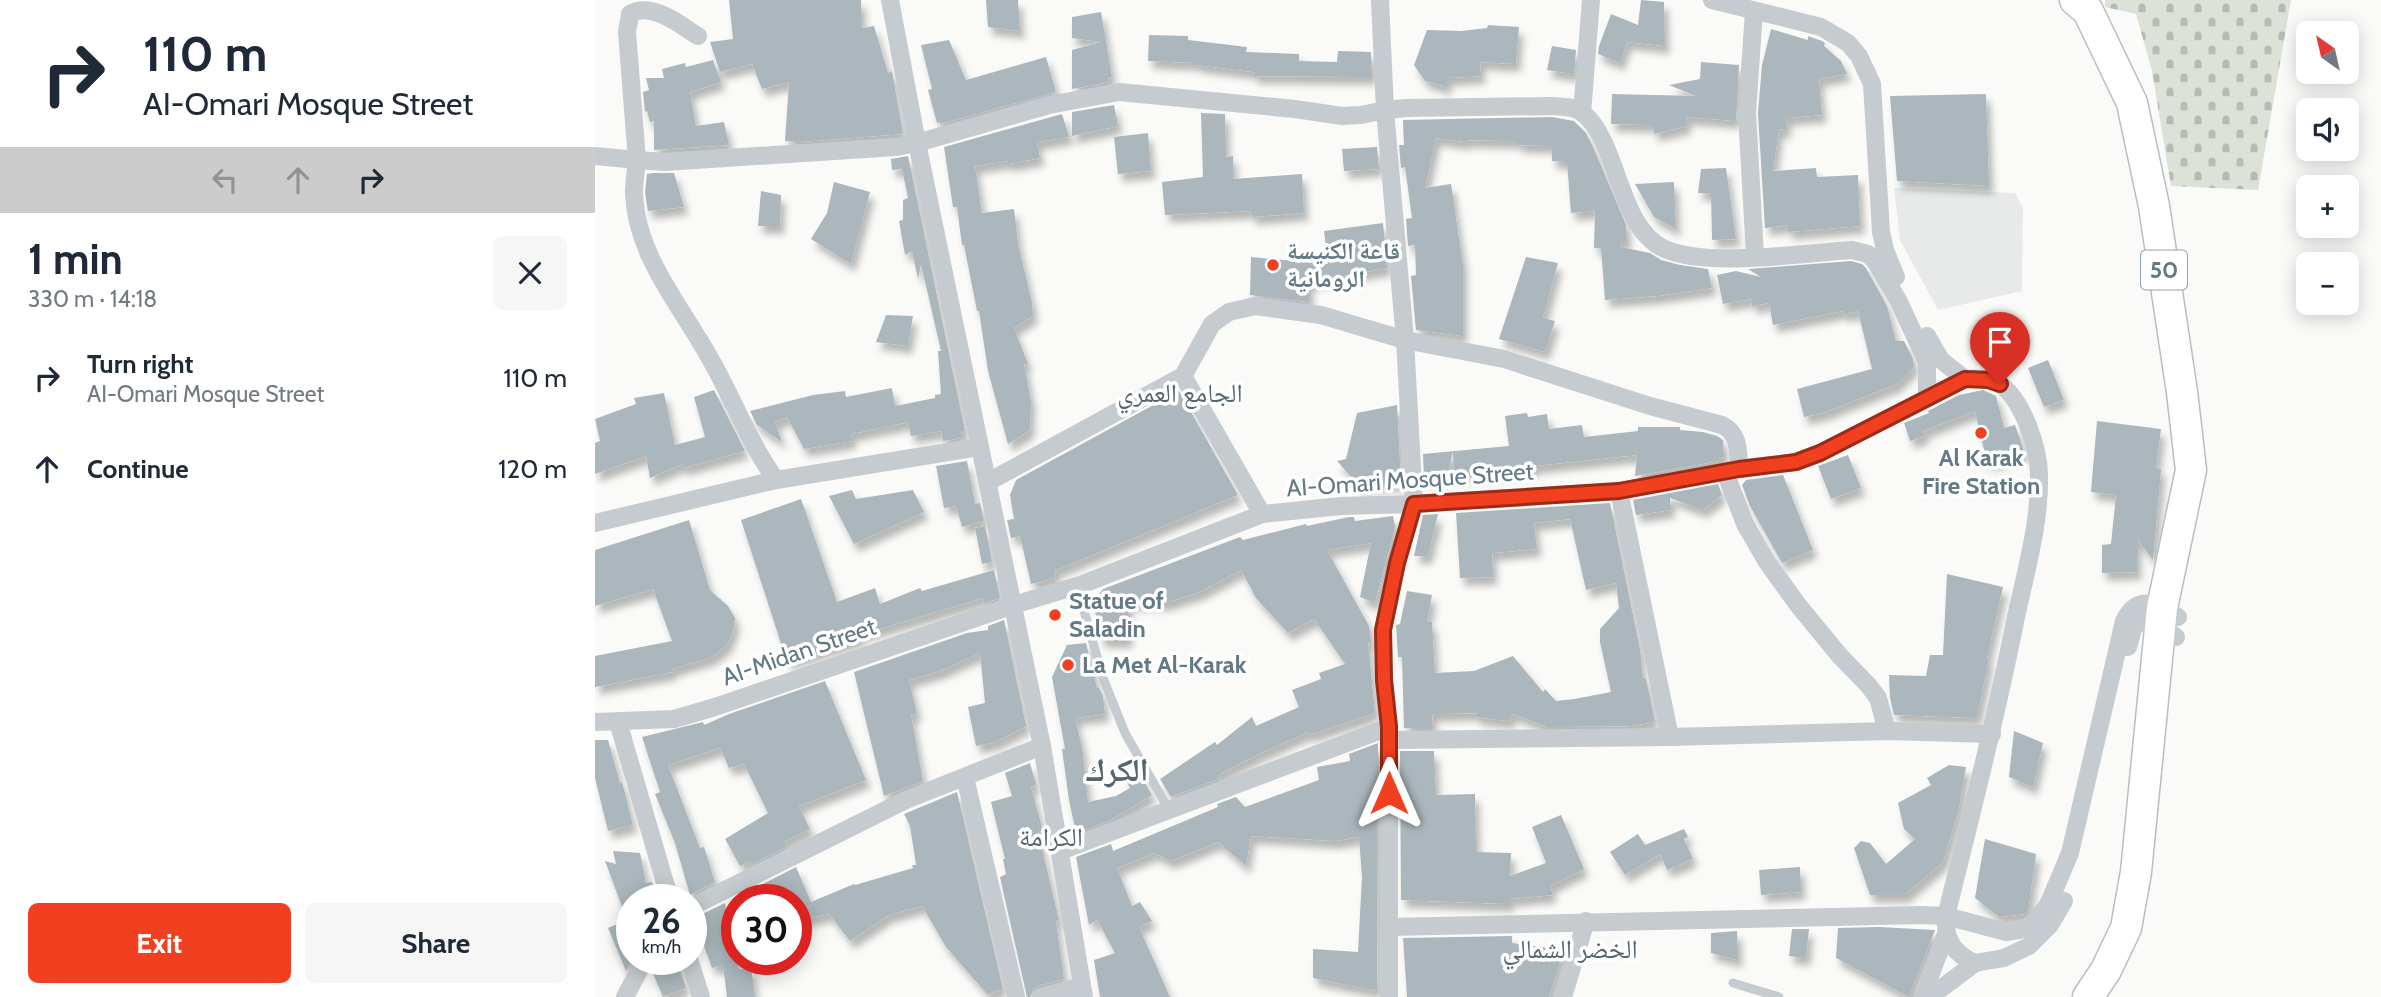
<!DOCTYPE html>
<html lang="en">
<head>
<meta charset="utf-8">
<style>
	body { margin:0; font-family:Cabin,"Noto Naskh Arabic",sans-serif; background:#f6f6f7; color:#1f2937; height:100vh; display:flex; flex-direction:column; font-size:26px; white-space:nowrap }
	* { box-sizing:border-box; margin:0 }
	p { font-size:23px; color:#747a83 }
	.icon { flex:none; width:38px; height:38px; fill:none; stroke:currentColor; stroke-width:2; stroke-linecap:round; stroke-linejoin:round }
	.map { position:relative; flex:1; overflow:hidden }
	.sheet { display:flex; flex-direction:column; background:#fff; width:595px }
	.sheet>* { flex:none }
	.guide { background:#fff; color:#1f2937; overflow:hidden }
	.needle { width:46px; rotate:326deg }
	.buttons { position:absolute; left:1701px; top:21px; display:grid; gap:14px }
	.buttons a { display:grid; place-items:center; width:63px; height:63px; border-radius:10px; background:#fff; box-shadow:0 4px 18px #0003; font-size:35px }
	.speed { position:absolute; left:21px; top:884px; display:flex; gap:14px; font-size:35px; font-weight:700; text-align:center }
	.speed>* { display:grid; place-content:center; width:91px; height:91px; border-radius:50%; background:#fff; box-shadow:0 4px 18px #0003; line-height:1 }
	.speed small { font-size:18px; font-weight:400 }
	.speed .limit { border:10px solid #d22; background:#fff; color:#111 }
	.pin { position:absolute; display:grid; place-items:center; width:60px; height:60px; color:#fff; margin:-72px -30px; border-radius:50% 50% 50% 0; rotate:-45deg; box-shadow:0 0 7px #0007 }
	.pin .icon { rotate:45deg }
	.me { position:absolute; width:77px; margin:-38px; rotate:0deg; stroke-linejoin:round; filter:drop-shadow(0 0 5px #0008) }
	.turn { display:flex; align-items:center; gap:24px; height:147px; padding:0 28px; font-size:32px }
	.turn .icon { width:91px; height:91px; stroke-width:2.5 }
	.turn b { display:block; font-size:49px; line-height:60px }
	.lanes { display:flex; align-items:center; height:66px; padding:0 28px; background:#0003; justify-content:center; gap:35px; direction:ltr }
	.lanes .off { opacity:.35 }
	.round { display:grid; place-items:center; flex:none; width:74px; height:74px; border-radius:10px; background:#f6f6f7 }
	.head { display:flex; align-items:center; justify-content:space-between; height:119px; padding:0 28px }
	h1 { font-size:42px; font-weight:800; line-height:52px }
	.button { display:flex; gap:14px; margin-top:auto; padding:14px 28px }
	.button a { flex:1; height:80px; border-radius:10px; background:#f14020; color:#fff; font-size:28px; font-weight:800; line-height:80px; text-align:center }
	.button a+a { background:#f6f6f7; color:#1f2937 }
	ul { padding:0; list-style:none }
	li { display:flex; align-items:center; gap:21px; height:91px; padding:0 28px }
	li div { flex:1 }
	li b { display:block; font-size:26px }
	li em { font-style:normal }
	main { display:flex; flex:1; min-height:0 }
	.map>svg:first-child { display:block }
</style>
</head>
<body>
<main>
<section class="sheet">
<div class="guide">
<div class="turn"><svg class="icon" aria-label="right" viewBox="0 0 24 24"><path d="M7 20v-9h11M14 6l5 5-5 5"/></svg><div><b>110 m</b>AI-Omari Mosque Street</div></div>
<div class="lanes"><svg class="icon off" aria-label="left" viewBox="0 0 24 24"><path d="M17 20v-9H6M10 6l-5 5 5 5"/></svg><svg class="icon off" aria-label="ahead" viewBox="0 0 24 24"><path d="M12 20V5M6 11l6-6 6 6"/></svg><svg class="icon" aria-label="right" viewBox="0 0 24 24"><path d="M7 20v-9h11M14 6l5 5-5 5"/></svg></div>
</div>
<div class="head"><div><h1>1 min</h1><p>330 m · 14:18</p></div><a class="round"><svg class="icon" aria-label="close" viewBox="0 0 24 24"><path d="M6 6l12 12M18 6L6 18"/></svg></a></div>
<ul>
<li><svg class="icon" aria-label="right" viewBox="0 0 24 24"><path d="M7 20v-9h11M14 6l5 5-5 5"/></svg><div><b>Turn right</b><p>AI-Omari Mosque Street</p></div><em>110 m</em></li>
<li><svg class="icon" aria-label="ahead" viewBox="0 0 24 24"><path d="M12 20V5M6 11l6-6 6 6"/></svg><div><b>Continue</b></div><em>120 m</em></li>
</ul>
<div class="button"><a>Exit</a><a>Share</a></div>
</section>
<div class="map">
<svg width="1786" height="997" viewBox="0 0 1786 997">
	<defs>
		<pattern id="cemetery-stones" width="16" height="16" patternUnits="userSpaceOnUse" patternTransform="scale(1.75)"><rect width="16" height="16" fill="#dce2d8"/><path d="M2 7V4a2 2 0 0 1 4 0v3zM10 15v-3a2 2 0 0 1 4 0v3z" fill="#b6bcb5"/></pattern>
		<filter id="shadow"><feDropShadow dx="4.5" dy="8" stdDeviation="3.5" flood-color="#0004"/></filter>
	</defs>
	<rect width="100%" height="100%" fill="#fafaf8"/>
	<!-- built -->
	<path fill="#e8eae9" d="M1299,188L1420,193L1428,208L1427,291L1343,310L1305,240Z"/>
	<!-- cemetery -->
	<path fill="url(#cemetery-stones)" d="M1510,0H1696L1663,190L1576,186L1557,71L1541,14L1510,7Z"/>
	<!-- building -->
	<g fill="#abb7bc" filter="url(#shadow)">
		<path d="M134,0H266L267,28L279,26L293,73L297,71L308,134L203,142L190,141L194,82L167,89L157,64L125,72L115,42L138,39Z"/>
		<path d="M391,0H423L425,31L393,27Z"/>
		<path d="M1046,0L1069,2L1070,46L1032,42L1025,63L1003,54L1004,46L1016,14L1043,25Z"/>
		<path d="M506,12L517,77L513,78L514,82L477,89V50L506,42L477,38V17Z"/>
		<path d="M893,25L924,27L921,64L885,62L886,76L852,78V87L830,81L819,65L832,30L866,31L892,28Z"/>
		<path d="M1176,29L1213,40V36L1227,41L1230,43L1229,46L1246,61L1252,74L1224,79L1227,115L1191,118L1192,130L1184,129L1178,171L1221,168L1222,177L1263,175L1265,226L1193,232V225L1170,228L1163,113L1167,65Z"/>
		<path d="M554,35L593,36V40L652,47L651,52L704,54V61L742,62L743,51L776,52L777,77L658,76L659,72L602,65V63L553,61Z"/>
		<path d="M354,40L371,80L451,57L461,92L345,124V122L342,123L333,90L337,89L326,45Z"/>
		<path d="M957,46L981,50L979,74L952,70Z"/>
		<path d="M118,60L126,82L95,92L101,126L129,122L134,145L59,150V121L55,122L52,111L50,112L48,92L54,90L51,78H69L67,69L90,63L91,67Z"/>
		<path d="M1106,62L1144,65L1141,121L1091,117L1092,126L1059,134L1058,125L1016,124L1017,94L1101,96L1074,85L1105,79Z"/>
		<path d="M1391,94L1394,186L1302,181L1295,96Z"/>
		<path d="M519,105L523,126L477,136V112Z"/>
		<path d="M606,113L630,114L631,157L638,156V179L707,174L709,213L657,217L656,211L570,215L567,182L608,177Z"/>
		<path d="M467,114L474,137L442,142L445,158L413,164V161L380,166L387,213L419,209L423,243L437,303L438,316L419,328L433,364H429L436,401L435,430L413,444L393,371L384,311H382L369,245H367L362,207H358L349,147Z"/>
		<path d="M957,117L979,121L991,133L999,149L1031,225L1032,242H1027L1026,247L1055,253L1066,260L1085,265L1113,269L1117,288L1062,296L1010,300L1006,248H999L1000,211L976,213L972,162L957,161V146L923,145V141L871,140L870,142L841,138L830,188L856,184L868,265V336L821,330L816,276L821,275L820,245L813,246L811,219L817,218L810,167L806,168L804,145H809L808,120Z"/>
		<path d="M553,133L556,171L523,174L519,137Z"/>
		<path d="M782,147L784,169L749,171L747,149Z"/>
		<path d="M313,156L370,431H366L367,438L348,441L346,431L316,436L313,422L256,434L257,441L209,449L192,417L180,422L187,442L162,425L155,411L218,395L250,391L251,397L297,388L300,406L340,398V395L346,394L343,351H346L326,264L323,279L317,251L310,255L304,221L308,220V200L313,198L307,169L297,170L296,159Z"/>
		<path d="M1131,168L1141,239L1117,240L1116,193H1103L1106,169Z"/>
		<path d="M58,173H79L89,207L53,211L50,192L52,174Z"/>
		<path d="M239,182L275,192L256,264L216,239L232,213Z"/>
		<path d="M1079,182L1081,229L1059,217L1040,184Z"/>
		<path d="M166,191L186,195L185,226H163Z"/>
		<path d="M788,223L792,268L714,282V302L655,295L656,257L733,264L729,231Z"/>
		<path d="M931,257L963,263L948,318L960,321L950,352L904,339Z"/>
		<path d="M1256,261L1267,264L1271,268L1292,306L1301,341H1309L1318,359L1319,367L1302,384L1228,413L1209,417L1202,389L1277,369L1263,311L1249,315L1248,311L1178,325L1174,303L1157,306L1156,299L1128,304L1122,275L1141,271L1166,277L1153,269Z"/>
		<path d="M291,315L318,316L313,346L281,342Z"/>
		<path d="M1453,360L1469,400L1449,407L1433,368Z"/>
		<path d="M119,390L150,451L88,468L87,464L55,478L51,456L0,474V443L5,441L0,419L41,404L39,398L69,393L80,445L110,437L99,397Z"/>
		<path d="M1388,390L1401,396L1409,428L1420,425L1430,454L1392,463L1380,411L1328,431L1330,436L1315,441L1309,423L1334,413L1333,411L1364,395Z"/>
		<path d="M584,391L643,495L459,571L461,578L436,584L425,536L416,538L412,520L419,519L415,495L421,480Z"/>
		<path d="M802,405L806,483L764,486L742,461L751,459L762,413Z"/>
		<path d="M932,413L933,417L952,414L954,429L987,425L989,437L1043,431V427H1085V430L1108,432L1122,436L1128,440L1129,457L1123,459V461L1040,476L1042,455L939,466V468L918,471L859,476L858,452L852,477L829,479L828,454L914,446L910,416Z"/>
		<path d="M1502,421L1566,429L1561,468L1566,469L1558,560L1542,539V572L1507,573V545L1516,544L1521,495L1496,492Z"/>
		<path d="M1253,455L1266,488L1236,499L1223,466Z"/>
		<path d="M372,461L380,504L385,503L389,521L367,527L361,506L349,508L341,466Z"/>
		<path d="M1188,475L1218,550L1187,563L1155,506L1147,485L1151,480Z"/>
		<path d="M1123,484L1127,495L1108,510L1075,498L1076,510L1041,515L1038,500Z"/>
		<path d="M257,490L261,499L318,490L329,512L259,544L234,496Z"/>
		<path d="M206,499L242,602L280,588L285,604L325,588L327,591L399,570L405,598L389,603L388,598L264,635L265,638L192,662L146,520Z"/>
		<path d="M1015,503L1045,650L1048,679H1051L1060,722L1035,726L952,727L918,714L913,721L880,717L881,713L840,714L837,715L838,728H809L807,657H803L801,625L805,624L812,591L837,595L832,622H837L840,673L879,671L918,656L948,692L950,689L961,701L979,699L1016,692L1005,642V629L1024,608L1021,583L991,590L975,519L939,523L942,549L897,553L898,577L865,578L861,513Z"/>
		<path d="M843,514L833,556H819L828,515Z"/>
		<path d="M798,516L800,527L780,603L765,597L776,543L732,550L774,626L776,642L773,643L780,713L714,735L713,732L664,754L623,775L626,778L576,797L565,779L620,742L622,745L657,717L661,726L704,707L697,690L726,679L724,673L750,664L719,619L693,633L661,598L646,570L605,592L570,603L533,602V640H506L498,602L508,589L645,537L648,540L711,524L712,526L754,517H759L760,521Z"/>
		<path d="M94,520L115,590L133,606L140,618L139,629L132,645L117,657L77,669L78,672L0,687V656L77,641L58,589L0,606V550Z"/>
		<path d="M390,526L397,562L387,564L380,528Z"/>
		<path d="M1352,574L1408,587L1392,658L1394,659L1382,718L1299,715L1295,698L1294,675L1331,676L1335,655H1348Z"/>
		<path d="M409,620L431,726L401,742L381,746L373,707L390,703L385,653L345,671L314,680L322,714L316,715L328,781L289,796L259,672L372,633L393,630V626Z"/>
		<path d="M491,643L502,688H504L508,696L510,714L480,718L487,747L493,802L521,796L535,788L530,779L543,771L557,795L516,820L481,833L474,800L467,749H470L457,677L472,645Z"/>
		<path d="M230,681L271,780L204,806L215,829L190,841L192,846L156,865L155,861L145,866L130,839L173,813L149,764L134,768L125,748L73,765L105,848L109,847L120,882L95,895L80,843L60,794L65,792L47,737L108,722L109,725L134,714Z"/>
		<path d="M1419,731L1448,743L1438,787L1414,777Z"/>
		<path d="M0,740H13L25,783L27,782L38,825L13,831L0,778Z"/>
		<path d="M783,743L782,991L718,978V949L763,952L767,877L764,837L740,841L656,836L651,866L623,842L576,861L559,853L522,868L537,906L545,902L557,921L544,927L575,997H505L499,960L520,953L502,920L494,925L481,857L516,844L518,851L623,807L622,804L641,797L650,807L724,780L722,767L755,761L754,754Z"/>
		<path d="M805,751H839L841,795L880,794L881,852L916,853L915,876L951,863L937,827L966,815L989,869L955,886L958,895L914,899V904L806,900Z"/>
		<path d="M435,763L441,785L436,787L448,831L443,832L464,920L461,921L469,979L442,986L438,990L435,997H432L405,877L411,874L408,859H410L396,802L417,796L410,773Z"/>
		<path d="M1354,765L1371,767L1364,808L1348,862L1310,895H1275L1259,848L1266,841L1275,843L1291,864L1320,839L1309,829L1303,803L1336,785L1332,778Z"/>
		<path d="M362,792L408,989L392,994L351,947L327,906L294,915L255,941L234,914L201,921V900H162L160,888L201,867L216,902L259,884L260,885L318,868L317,865H321L315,826L309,814Z"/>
		<path d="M1089,829L1093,837L1089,839L1098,859L1072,870L1065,854L1030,875L1015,852L1043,834L1050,845Z"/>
		<path d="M1390,839L1441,854L1433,911L1430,914L1404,917L1380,898Z"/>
		<path d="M18,851L45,853L51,883L57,882L63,900H37V960L31,971L13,928L32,920L10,861L21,864Z"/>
		<path d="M1205,867L1206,892L1166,895L1164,870Z"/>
		<path d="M130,903L132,919L130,920L144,969L156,967L160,997H132L128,965L117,968L99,918Z"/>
		<path d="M1284,927L1340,930L1314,997L1241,958L1243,928Z"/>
		<path d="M1197,929H1214L1211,958L1194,956Z"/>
		<path d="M1142,931L1143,960L1116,953V933Z"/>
		<path d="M917,936V943L969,950L954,997H812L808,938Z"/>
		<path d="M61,959H81L91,988L68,997L57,971Z"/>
	</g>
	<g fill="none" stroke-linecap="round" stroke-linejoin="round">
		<!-- primary casing -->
		<g stroke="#b8bec2" stroke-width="33">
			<path id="primary" d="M1480,0L1493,11L1537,103L1559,206L1587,392L1596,470L1567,608L1541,872L1531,928L1511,970L1493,997"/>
		</g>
		<!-- service -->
		<g stroke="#c5cbce" stroke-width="9">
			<path d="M482,586L508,678L530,733L574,810"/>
			<path d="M1138,983L1184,997"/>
		</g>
		<!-- minor -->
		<g stroke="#c5cbce" stroke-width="18">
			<path d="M295,0L322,143L447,746L489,997"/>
			<path d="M785,0L790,110L810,340L819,504L802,563L788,630L789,680L794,727V997"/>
			<path d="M1117,0L1226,27L1253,43L1264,56L1277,84L1286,232L1290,250L1301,277"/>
			<path d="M1159,11L1152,113L1160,256"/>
			<path d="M987,113L996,0"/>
			<path d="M0,156L42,160L32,32L35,14C57,1 85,25 103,36"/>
			<path d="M1332,336L1346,360L1370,379"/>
			<path d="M588,376L667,514"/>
			<path d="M1130,472L1150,524L1172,562L1203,605L1244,655L1274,686L1283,698L1292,731"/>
			<path d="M181,480C155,444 139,401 117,362C88,308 41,257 39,193C39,182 41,171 42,160L70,162L301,147L322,143L454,105L524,92L700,109L747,116L766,115L790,110L811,108L957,106C967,107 980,106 988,113C1024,142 1023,229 1070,249C1113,268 1208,253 1257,250L1273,254L1280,261L1303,300L1332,362V398"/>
			<path d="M393,482L588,376L617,324L634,312L660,306L726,315L810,340L909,359L1055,406L1127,425C1145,434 1143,452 1144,469"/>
			<path d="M1024,491L1075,737"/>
			<path d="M0,523L181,480L384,447"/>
			<path d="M1533,647L1539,626C1554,615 1568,629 1581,637"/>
			<path d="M0,722L79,719L120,707L419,605L488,584L667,514L746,506L819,504L1024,491L1144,469L1201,462L1225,453L1370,379C1381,378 1396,378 1406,385C1428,401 1444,449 1444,476C1445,522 1431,571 1421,617C1401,717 1376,816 1351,916C1349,939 1359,954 1380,963"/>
			<path d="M23,722L75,900"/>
			<path d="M795,740L1075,737L1292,731L1397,734"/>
			<path d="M370,777L421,997"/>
			<path d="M465,851L794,727"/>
			<path d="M96,907L311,800L447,746"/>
			<path d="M794,927L1326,915L1351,916L1411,932L1424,930L1436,925L1453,905L1475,853L1529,621C1543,593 1562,605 1583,617"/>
			<path d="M94,959L106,997"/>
			<path d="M30,997L50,959"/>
			<path d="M446,997L487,986"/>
			<path d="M968,997L991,921"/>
			<path d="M1327,997L1351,934"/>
			<path d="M1335,997L1380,963L1409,958L1434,946L1455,925L1469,901"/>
		</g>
		<!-- primary -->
		<use href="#primary" stroke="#fff" stroke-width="30"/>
	</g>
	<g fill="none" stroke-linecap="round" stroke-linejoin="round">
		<!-- route casing -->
		<g stroke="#9d2a15" stroke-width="18">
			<path id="route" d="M794,793V727L789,680L788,630L802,563L819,504L1024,491L1144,469L1201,462L1225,453L1370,379L1393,380L1405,384"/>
		</g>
		<!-- route -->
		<use href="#route" stroke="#f14020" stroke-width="12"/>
	</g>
	<!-- markers -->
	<g fill="#f14020" stroke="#fff" stroke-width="2.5">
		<circle cx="678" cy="265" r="7"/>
		<circle cx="1386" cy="433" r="7"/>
		<circle cx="460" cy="615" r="7"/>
		<circle cx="473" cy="665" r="7"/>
	</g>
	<g text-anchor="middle" stroke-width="7" stroke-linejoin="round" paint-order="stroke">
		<!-- shield labels -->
		<rect fill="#fff" stroke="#92a1aa" stroke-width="2" x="1546" y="250.5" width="46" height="39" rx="5"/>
		<g font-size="23" font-weight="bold" fill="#637985">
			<text x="1569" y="278">50</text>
		</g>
		<!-- poi labels -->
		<g font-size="24" font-weight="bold" fill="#637985" stroke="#fff" text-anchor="start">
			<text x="692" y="259">قاعة الكنيسة<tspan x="692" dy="28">الرومانية</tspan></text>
			<text x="1386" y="466" text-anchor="middle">Al Karak<tspan x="1386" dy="28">Fire Station</tspan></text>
			<text x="474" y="609">Statue of<tspan x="474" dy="28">Saladin</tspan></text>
			<text x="487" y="673">La Met Al-Karak</text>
		</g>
		<!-- street labels -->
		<g font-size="24" fill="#637985" stroke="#fff">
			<text transform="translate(815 480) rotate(-4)" y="8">AI-Omari Mosque Street</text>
			<text transform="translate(204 652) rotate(-19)" y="8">AI-Midan Street</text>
		</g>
		<!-- neighbourhood labels -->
		<g font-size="26" fill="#55666f" stroke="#fff">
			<text x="585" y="402">الجامع العمري</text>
			<text x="456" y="846">الكرامة</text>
			<text x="975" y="958">الخضر الشمالي</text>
		</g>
		<!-- district labels -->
		<g font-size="32" font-weight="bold" fill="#55666f" stroke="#fff">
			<text x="522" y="781">الكرك</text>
		</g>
	</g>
</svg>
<div class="buttons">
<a><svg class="needle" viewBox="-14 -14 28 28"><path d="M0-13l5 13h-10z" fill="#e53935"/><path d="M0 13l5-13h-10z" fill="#747a83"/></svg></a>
<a><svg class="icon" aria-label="sound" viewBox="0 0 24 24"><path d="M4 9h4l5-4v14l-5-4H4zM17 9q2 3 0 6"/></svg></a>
<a>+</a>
<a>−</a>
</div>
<div class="speed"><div>26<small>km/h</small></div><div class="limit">30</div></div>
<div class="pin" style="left:1405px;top:384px;background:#d93025"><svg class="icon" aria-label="arrive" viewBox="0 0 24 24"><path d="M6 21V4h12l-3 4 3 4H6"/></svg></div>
<svg class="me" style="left:794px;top:793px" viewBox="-20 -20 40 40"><path d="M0-17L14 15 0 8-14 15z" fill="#f14020" stroke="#fff" stroke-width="4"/></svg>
</div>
</main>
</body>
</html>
